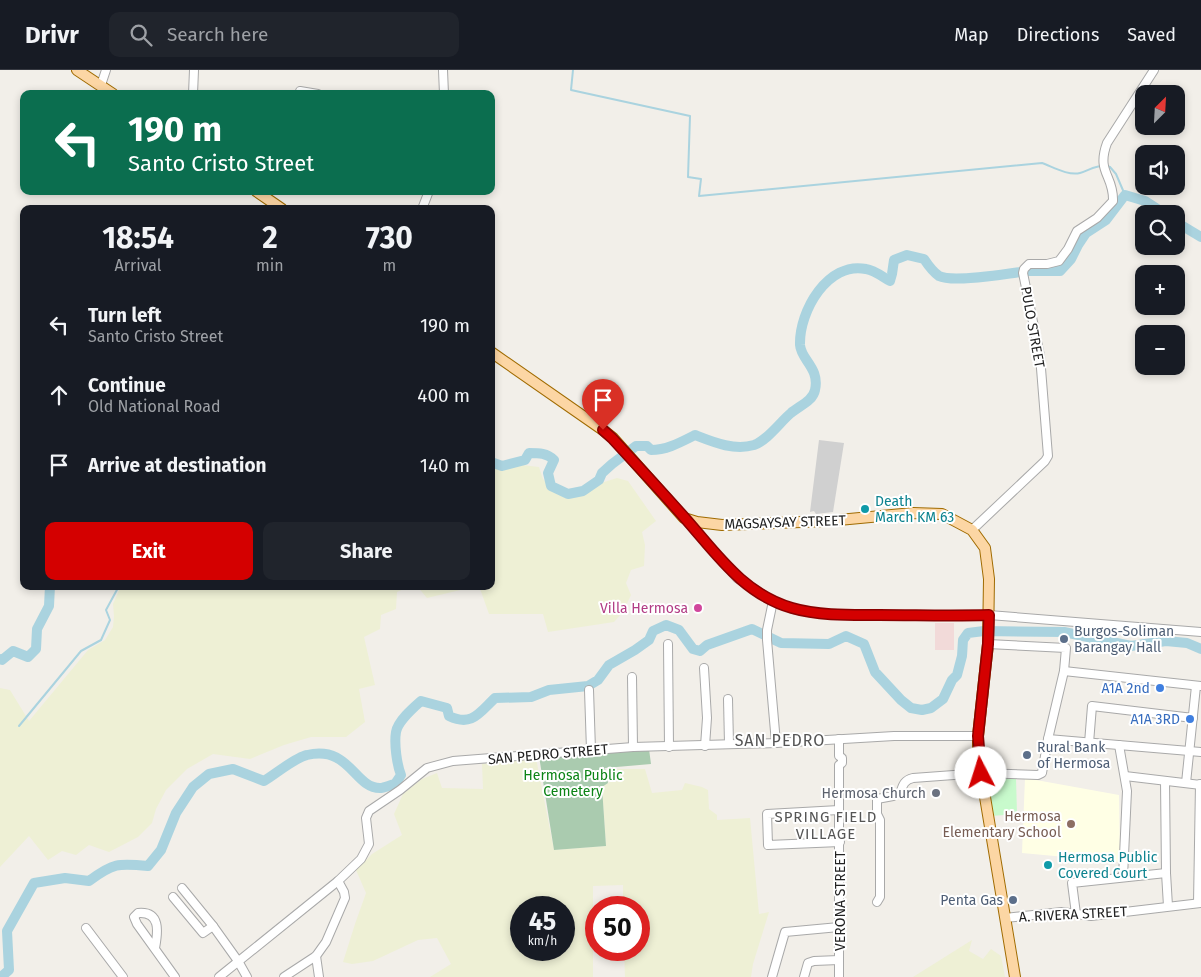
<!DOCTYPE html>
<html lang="en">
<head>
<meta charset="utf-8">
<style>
	body { margin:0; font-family:"Fira Sans",sans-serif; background:#20242c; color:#f1f3f6; height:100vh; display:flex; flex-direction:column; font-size:19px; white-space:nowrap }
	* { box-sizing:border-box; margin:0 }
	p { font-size:16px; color:#9ea1a6 }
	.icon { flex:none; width:28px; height:28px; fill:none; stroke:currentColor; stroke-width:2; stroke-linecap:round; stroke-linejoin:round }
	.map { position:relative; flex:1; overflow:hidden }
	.sheet { position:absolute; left:20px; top:135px; width:475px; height:385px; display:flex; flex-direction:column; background:#171b24; border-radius:10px; box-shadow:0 2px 8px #0003 }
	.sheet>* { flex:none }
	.guide { position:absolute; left:20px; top:20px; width:475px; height:105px; border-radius:10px; box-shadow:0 2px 8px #0003; background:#0b6e4f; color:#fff; overflow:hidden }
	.needle { width:32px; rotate:24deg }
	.buttons { position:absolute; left:1135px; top:15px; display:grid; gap:10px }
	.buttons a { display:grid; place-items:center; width:50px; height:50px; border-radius:10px; background:#171b24; box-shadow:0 2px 8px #0003; font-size:25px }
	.speed { position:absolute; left:510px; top:826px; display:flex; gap:10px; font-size:25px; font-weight:700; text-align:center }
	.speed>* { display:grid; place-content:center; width:65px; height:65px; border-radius:50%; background:#171b24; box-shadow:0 2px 8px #0003; line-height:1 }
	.speed small { font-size:12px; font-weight:400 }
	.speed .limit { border:8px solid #d22; background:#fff; color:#111 }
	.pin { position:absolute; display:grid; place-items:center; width:42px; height:42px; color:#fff; margin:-51px -21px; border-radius:50% 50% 50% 0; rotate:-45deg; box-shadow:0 0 5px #0007 }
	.pin .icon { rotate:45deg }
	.me { position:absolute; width:55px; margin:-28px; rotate:355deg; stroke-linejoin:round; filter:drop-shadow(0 0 4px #0008) }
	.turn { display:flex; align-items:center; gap:18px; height:105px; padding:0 25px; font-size:22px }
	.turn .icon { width:65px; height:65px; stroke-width:2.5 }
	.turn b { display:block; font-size:35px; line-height:42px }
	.eta { display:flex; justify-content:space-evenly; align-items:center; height:85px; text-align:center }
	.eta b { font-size:30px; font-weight:700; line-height:35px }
	.action { display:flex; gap:10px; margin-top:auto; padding:10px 25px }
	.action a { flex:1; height:58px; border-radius:10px; background:#d40000; color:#fff; font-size:20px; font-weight:700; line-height:58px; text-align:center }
	.action a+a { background:#20242c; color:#f1f3f6 }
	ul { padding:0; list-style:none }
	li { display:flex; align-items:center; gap:15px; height:70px; padding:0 25px }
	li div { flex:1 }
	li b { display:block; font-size:19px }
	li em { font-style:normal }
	header { display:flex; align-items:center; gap:30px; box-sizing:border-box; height:70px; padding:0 25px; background:#171b24; border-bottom:1px solid #363941 }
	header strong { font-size:24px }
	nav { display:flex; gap:28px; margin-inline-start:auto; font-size:18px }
	.search { width:350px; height:45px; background:#20242c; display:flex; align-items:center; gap:12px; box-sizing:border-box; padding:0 18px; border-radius:10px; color:#9ea1a6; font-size:19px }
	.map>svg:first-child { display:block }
</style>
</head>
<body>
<header>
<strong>Drivr</strong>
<div class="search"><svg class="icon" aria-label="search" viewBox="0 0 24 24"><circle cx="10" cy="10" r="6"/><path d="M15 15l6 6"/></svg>Search here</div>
<nav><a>Map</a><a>Directions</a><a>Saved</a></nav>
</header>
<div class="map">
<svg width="1201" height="907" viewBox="0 0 1201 907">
	<rect width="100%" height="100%" fill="#f2efe9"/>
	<!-- commercial -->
	<rect fill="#f2dad9" x="935" y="553" width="19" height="27"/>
	<!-- education -->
	<path fill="#ffffe5" d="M1025,708L1119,725L1120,792L1022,783Z"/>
	<!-- religious -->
	<path fill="#d0d0d0" d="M819,370L844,373L833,442L816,444L814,441L810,442Z"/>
	<!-- farmland -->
	<g fill="#eef0d5" fill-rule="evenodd">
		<path d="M522,395L539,397L543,409L557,423L575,427L601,413L617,408L628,411L656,451L642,462L645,475L644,496L631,500L626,513L631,525L623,542L614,552L548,562L543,544H489L479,516H491V398H502Z"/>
		<path d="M121,516H410L397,522L396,539L381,545L380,559L364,567L375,615L359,619L365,652L346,667H311L284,675L250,689L213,684L187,699L166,720L156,739L152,753L138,767L109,782L89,775L76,785L62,781L48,790L29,766L0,797V618L10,620L29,651L88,580L105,570L113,557L114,546L113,534Z"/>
		<path d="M417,516H477L427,528Z"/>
		<path d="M536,688L554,780L606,776L602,717L611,711L609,699H645L652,723L682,720L685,713L702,717L708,720L709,739L717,745V750L750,748L759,844L769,842L753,894L751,907H625L624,880H639V838L623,837V815L593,816V907H430L451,894L437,868L418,870L373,891L352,894L343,892L355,854L366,823L356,800L372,784L402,765L394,744L403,724L422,709L437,703L442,718L483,719L482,694ZM521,838H564V880H521Z"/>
		<path d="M972,870L969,881L983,889L991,879L1001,886L1005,907H913Z"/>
	</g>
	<!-- cemetery -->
	<path fill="#aacbaf" d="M649,679L651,694L605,698L608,713L602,717L606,776L554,780L539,686Z"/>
	<!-- park -->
	<path fill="#c8facc" d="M986,706L1016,708L1017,744L991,746Z"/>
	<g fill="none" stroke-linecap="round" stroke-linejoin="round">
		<!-- stream -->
		<g stroke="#aad3df" stroke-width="2">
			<path d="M573,0L571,20L690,46L688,107L701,109L699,126L1042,93C1053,97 1068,106 1080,103C1088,101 1094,96 1102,96"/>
			<path d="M1107,96L1110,97L1116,104L1125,125"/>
			<path d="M19,656L81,581L101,570L110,550L106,540L119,516"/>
		</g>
		<!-- river -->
		<g stroke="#aad3df" stroke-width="10">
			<path d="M1176,152L1201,167"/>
			<path d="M1026,201H1060L1071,189L1078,175L1086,163L1106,150L1125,125L1145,131L1165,144"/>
			<path d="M491,392L502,396L525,390L529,383C539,383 547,383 554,390L548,403L551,416L568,424L583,421L599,410L602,403L612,394L636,376H647L651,380C667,380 681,372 695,365C713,372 734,381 754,375C768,370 780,352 791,343C799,336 813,331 815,320C820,298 801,290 800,275C799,241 828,191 866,199C874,200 883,207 890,211L892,204L894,190L907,185L924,189C928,195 933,202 939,206C953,213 1004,204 1021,202"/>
			<path d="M0,589L2,590L13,581L28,587L36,579L37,559L49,536L50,516"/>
			<path d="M1,907L9,900L7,861L34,813L65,808L89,811C113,793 118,793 148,796L161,780L176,743L193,717L209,704L233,699L264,711C274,705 296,687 307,685C350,675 354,718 380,718C384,718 390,715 395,714L401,705C397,695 394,674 396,662C398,651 413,638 421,631L447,638L449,646C472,657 479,643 495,628L531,627L549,620L588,616L598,610L609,595L635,580L649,570L653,561L666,555L679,560L693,579L700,581L707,575L752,559L781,573L829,574L846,566L864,574L875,602L901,630L911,638L922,640L931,638L943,629L952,610L957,605L962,586L963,570L968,563L984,561L1064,562L1131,576L1166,571L1187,573L1201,579"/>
		</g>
		<!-- minor casing -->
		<g stroke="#a9a9a9" stroke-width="10">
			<g id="minor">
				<path d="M443,0L444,24"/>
				<path d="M101,15L106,0"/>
				<path d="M300,21L318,24"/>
				<path d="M193,24L194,0"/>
				<path d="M422,139L429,121"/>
				<path d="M684,448L737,508L773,531L793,539L814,543L860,545H989L1201,562"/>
				<path d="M972,460L1045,391L1048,386L1040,286L1023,203L1024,199L1029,194H1047L1059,191L1068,179L1077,161L1097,148L1113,131C1114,105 1096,103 1107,73L1154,0"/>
				<path d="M773,531L767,560V570L776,673"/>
				<path d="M668,574L669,677"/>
				<path d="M704,598L707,648L705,676"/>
				<path d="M1064,601L1201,616"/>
				<path d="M632,607L633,677"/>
				<path d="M589,620L591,680"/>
				<path d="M728,629L729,674"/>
				<path d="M839,669V686L842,688V693L839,695V907"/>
				<path d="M1048,669L1201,682"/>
				<path d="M1089,673L1092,636L1193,648"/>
				<path d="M1119,675L1127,721L1123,807"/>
				<path d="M1125,706L1201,715"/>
				<path d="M1165,711L1166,803L1168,836"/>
				<path d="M1186,713L1196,616"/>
				<path d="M839,740L767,744L768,775L840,772"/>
				<path d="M182,818L213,856"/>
				<path d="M173,827L203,863L213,856L238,891L247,907"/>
				<path d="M877,832L880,827V750L877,744V729L893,726L901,721C903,714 905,710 913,708L981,703L1038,705L1042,703L1048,669L1064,601L1066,578L988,574"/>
				<path d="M1198,833L1200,714"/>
				<path d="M1076,844L1072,813L1166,803"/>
				<path d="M1005,848L1062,842L1091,846L1201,833"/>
				<path d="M86,858L123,907"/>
				<path d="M155,878C158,862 161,841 138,843L134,847L137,854L175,907"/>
				<path d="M316,886L319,907"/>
				<path d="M219,907L338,811L361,789L369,774L366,748L369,741L400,720L427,698L453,691L633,677L776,673L894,666H978"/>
				<path d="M284,907L316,886L326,872L345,828L344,822L338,811"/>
				<path d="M772,907L785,862L839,857"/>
				<path d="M804,907L808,893L814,891L839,890"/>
			</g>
		</g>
		<!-- major casing -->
		<g stroke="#a06b00" stroke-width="12">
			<g id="major">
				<path d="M77,0L113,24"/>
				<path d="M256,121L282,139"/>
				<path d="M491,282L603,360L613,368L684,448L697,452L722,455L828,451L913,443L942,444L972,460L985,478L989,509L988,574L978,666V685L1015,907"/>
			</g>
		</g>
		<!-- minor -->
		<use href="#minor" stroke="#fff" stroke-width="8"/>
		<!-- major -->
		<use href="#major" stroke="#fcd6a4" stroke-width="10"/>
	</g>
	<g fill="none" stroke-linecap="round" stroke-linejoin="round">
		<!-- route casing -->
		<g stroke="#8a0000" stroke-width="12">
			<path id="route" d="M603,360L612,368C636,394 660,420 684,447C716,483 743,524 792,538C819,546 851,545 879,545C916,545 952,546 989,545L988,574L978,666L981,703"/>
		</g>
		<!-- route -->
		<use href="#route" stroke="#d40000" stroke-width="9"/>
	</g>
	<!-- markers -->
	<g fill="#0f9aa8" stroke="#fff" stroke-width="2">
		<circle cx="865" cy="439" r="5"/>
		<circle cx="1048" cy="795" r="5"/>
	</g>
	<circle fill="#d1479c" stroke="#fff" stroke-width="2" cx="698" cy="538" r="5"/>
	<g fill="#5c6f8a" stroke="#fff" stroke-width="2">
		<circle cx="1064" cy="569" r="5"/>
		<circle cx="1027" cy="685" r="5"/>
		<circle cx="1013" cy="830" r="5"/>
	</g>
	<g fill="#3f7fe0" stroke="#fff" stroke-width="2">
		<circle cx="1160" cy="618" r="5"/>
		<circle cx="1190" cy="649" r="5"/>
	</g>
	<circle fill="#6b7280" stroke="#fff" stroke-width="2" cx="936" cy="723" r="5"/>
	<circle fill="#8d6e63" stroke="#fff" stroke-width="2" cx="1071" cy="754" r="5"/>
	<g text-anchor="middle" stroke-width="4" stroke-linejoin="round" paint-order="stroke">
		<!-- street labels -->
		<g font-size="14" fill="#222" stroke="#fff">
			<text transform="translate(1033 257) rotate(80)" y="5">PULO STREET</text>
			<text transform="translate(785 452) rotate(-2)" y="5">MAGSAYSAY STREET</text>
			<text transform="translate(548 684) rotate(-5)" y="5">SAN PEDRO STREET</text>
			<text transform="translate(840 831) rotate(-90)" y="5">VERONA STREET</text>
			<text transform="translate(1073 844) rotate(-3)" y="5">A. RIVERA STREET</text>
		</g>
		<!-- culture labels -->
		<g font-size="14" fill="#0d838f" stroke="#fff" text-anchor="start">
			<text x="875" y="436">Death<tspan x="875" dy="16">March KM 63</tspan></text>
			<text x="1058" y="792">Hermosa Public<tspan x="1058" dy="16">Covered Court</tspan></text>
		</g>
		<!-- hotel labels -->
		<g font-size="14" fill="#b23c85" stroke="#fff" text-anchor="end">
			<text x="688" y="543">Villa Hermosa</text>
		</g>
		<!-- service labels -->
		<g font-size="14" fill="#4e5e75" stroke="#fff" text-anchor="start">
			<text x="1074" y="566">Burgos-Soliman<tspan x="1074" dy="16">Barangay Hall</tspan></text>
			<text x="1037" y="682">Rural Bank<tspan x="1037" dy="16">of Hermosa</tspan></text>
			<text x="1003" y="835" text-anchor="end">Penta Gas</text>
		</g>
		<!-- shop labels -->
		<g font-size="14" fill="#366cbe" stroke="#fff" text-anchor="end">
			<text x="1150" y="623">A1A 2nd</text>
			<text x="1180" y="654">A1A 3RD</text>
		</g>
		<!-- park labels -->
		<g font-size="14" fill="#0c8416" stroke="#fff">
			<text x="573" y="710">Hermosa Public<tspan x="573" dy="16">Cemetery</tspan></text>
		</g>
		<!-- worship labels -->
		<g font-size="14" fill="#5b616d" stroke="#fff" text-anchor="end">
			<text x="926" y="728">Hermosa Church</text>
		</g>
		<!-- education labels -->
		<g font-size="14" fill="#785e54" stroke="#fff" text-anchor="end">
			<text x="1061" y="751">Hermosa<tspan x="1061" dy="16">Elementary School</tspan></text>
		</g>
		<!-- neighbourhood labels -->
		<g font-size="15" letter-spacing="1" fill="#555" stroke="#fff">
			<text x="826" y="752">SPRING FIELD<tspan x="826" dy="17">VILLAGE</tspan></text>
		</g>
		<!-- quarter labels -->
		<g font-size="16" letter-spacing="1" fill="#555" stroke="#fff">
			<text x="780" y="676">SAN PEDRO</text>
		</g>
	</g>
</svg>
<div class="buttons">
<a><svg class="needle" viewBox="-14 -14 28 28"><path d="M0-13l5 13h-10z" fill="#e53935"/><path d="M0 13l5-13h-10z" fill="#9ea1a6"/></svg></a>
<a><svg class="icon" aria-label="sound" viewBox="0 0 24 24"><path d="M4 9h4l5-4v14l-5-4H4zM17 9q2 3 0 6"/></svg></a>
<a><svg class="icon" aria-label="search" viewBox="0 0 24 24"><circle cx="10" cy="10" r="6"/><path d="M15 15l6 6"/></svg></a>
<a>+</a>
<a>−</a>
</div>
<div class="speed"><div>45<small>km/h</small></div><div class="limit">50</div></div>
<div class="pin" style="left:603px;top:360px;background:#d93025"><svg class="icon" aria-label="arrive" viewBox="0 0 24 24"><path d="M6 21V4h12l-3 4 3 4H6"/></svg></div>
<svg class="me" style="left:981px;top:703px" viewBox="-20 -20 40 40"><circle r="19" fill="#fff"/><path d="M0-13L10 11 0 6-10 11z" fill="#d40000"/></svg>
<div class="guide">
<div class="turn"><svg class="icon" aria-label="left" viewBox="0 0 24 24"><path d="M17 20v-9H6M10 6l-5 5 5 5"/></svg><div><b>190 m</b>Santo Cristo Street</div></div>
</div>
<section class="sheet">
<div class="eta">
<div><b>18:54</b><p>Arrival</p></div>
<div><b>2</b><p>min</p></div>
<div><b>730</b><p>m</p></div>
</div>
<ul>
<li><svg class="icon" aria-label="left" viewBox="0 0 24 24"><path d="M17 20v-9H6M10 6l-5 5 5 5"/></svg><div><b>Turn left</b><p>Santo Cristo Street</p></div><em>190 m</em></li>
<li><svg class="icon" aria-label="ahead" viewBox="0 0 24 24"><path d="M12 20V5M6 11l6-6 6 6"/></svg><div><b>Continue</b><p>Old National Road</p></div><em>400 m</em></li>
<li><svg class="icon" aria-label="arrive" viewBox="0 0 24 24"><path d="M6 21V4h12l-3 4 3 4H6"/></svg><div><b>Arrive at destination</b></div><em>140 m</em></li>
</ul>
<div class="action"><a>Exit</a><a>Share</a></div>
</section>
</div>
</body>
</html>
